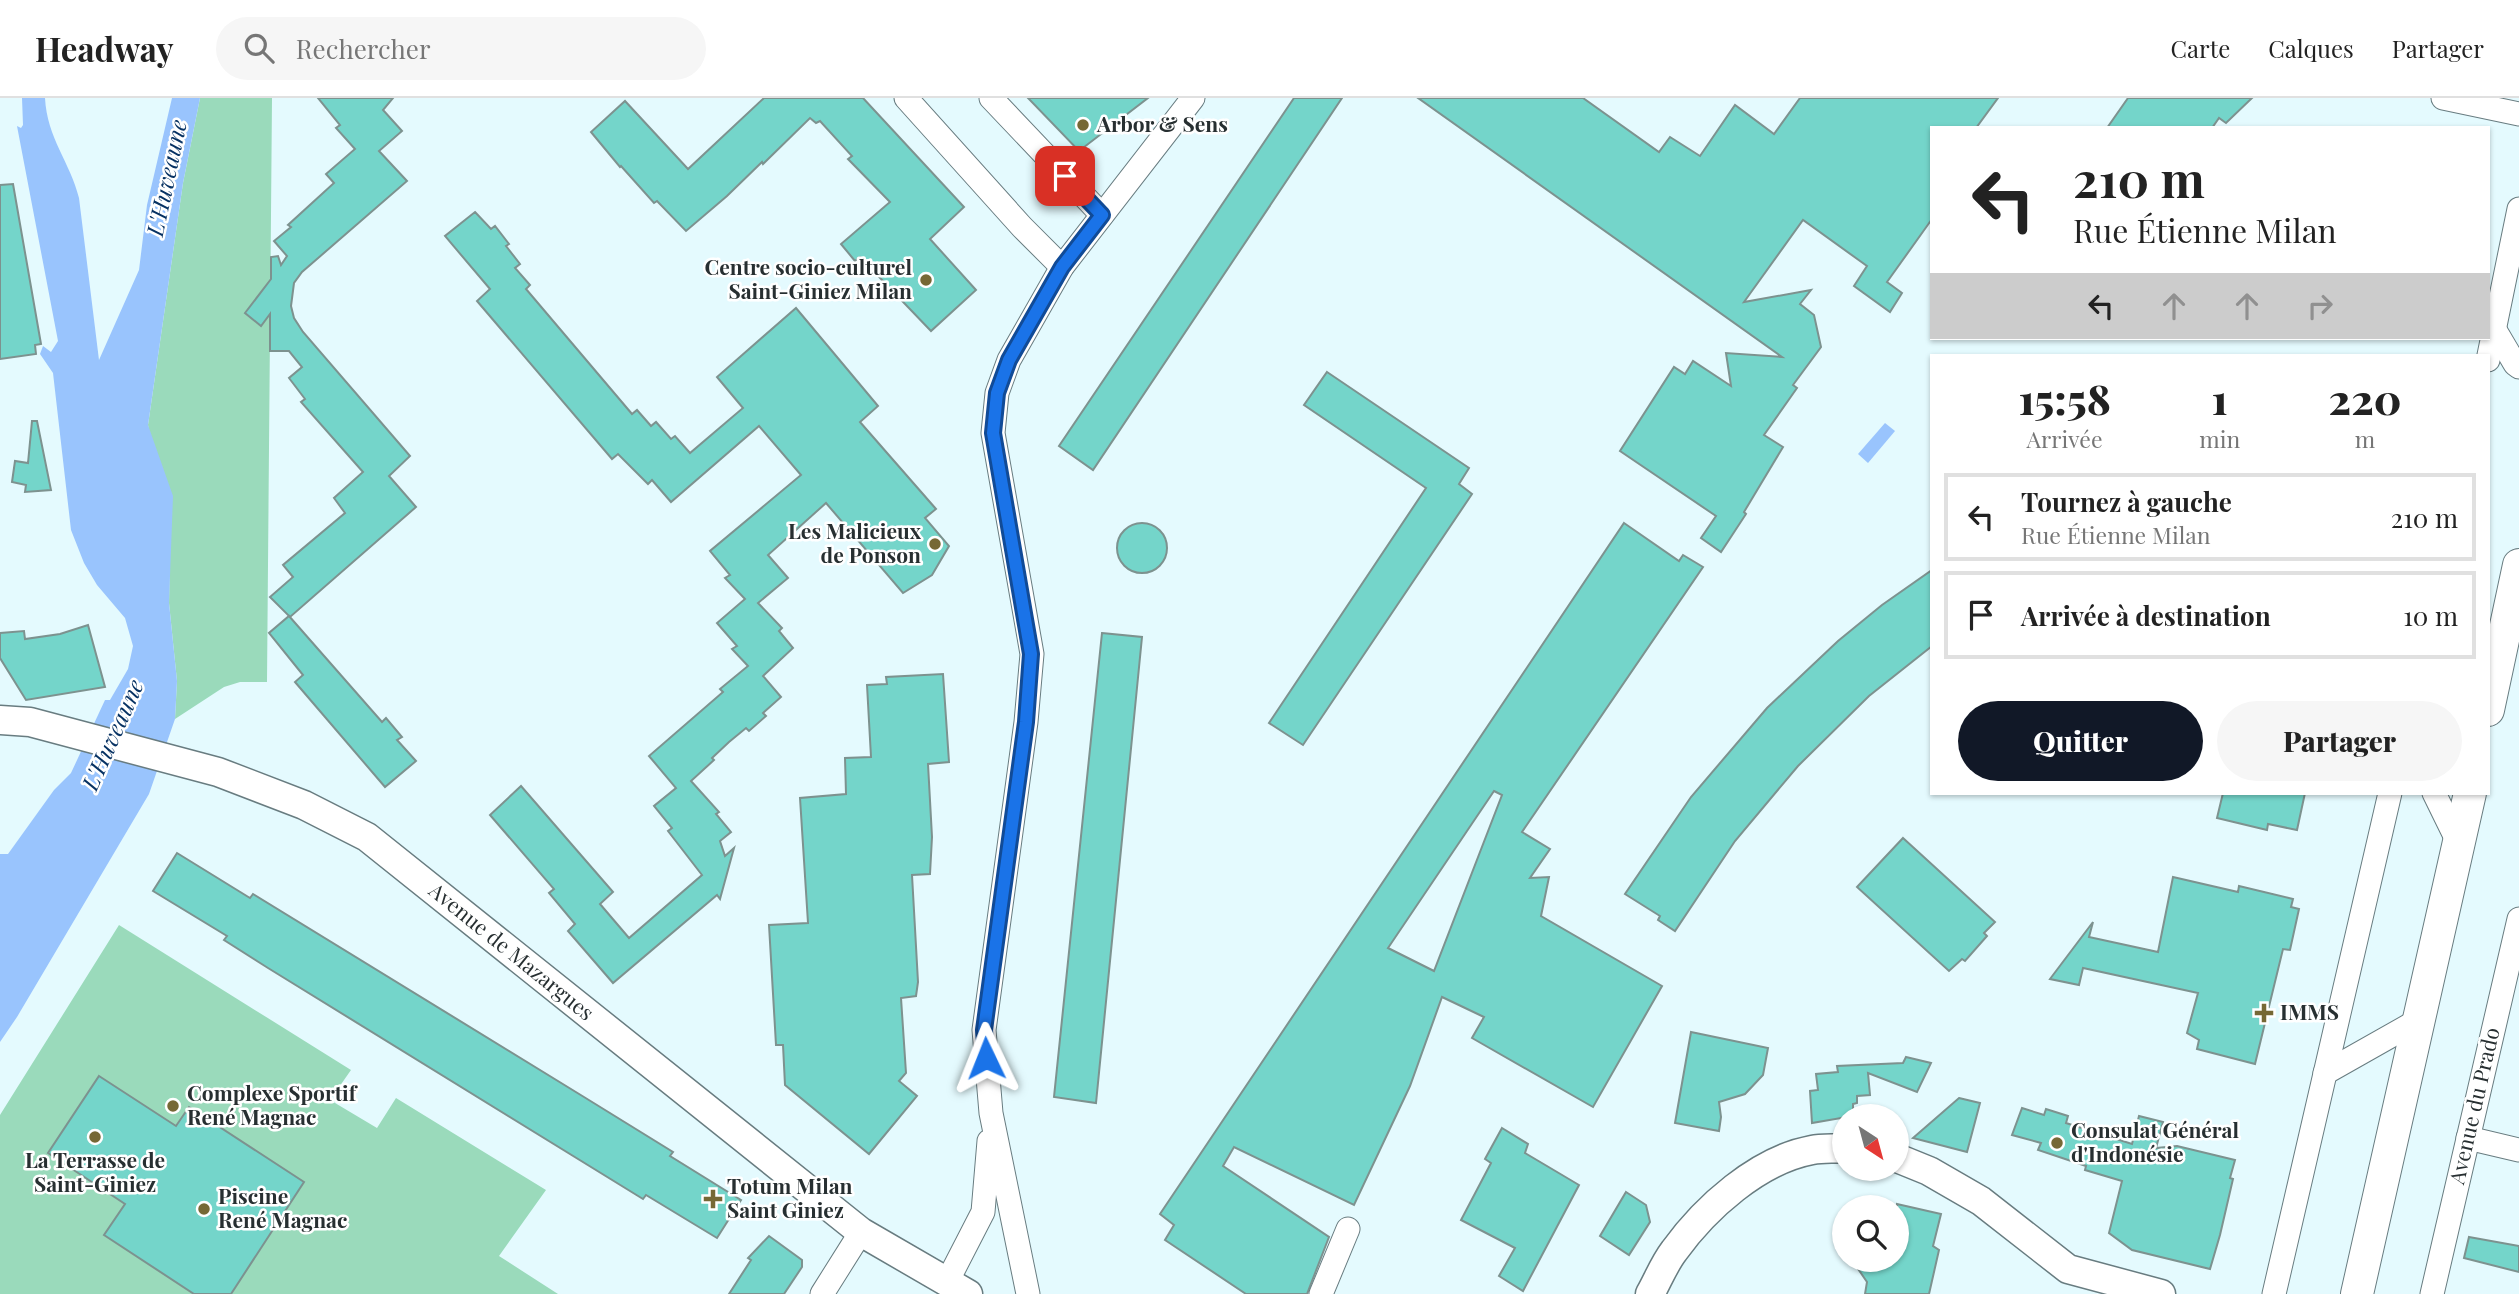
<!DOCTYPE html>
<html lang="fr">
<head>
<meta charset="utf-8">
<style>
	body { margin:0; font-family:"Playfair Display",serif; background:#f6f6f6; color:#222; height:100vh; display:flex; flex-direction:column; font-size:26px; white-space:nowrap }
	* { box-sizing:border-box; margin:0 }
	p { font-size:23px; color:#767676 }
	.icon { flex:none; width:38px; height:38px; fill:none; stroke:currentColor; stroke-width:2; stroke-linecap:round; stroke-linejoin:round }
	.map { position:relative; flex:1; overflow:hidden }
	.panel { position:absolute; left:1930px; top:256px; width:560px; height:441px; display:flex; flex-direction:column; background:#fff; border-radius:0px; box-shadow:0 2px 5px #0004 }
	.panel>* { flex:none }
	.guide { position:absolute; left:1930px; top:28px; width:560px; height:214px; border-radius:0px; box-shadow:0 2px 5px #0004; background:#fff; color:#222; overflow:hidden }
	.needle { width:46px; rotate:144deg }
	.controls { position:absolute; left:1832px; top:1006px; display:grid; gap:14px }
	.controls a { display:grid; place-items:center; width:77px; height:77px; border-radius:50%; background:#fff; box-shadow:0 2px 5px #0004; font-size:35px }
	.pin { position:absolute; display:grid; place-items:center; width:60px; height:60px; color:#fff; margin:-30px; border-radius:14px; box-shadow:0 4px 10px #0006 }
	.me { position:absolute; width:77px; margin:-38px; rotate:358deg; stroke-linejoin:round; filter:drop-shadow(0 0 5px #0008) }
	.turn { display:flex; align-items:center; gap:24px; height:147px; padding:0 28px; font-size:32px }
	.turn .icon { width:91px; height:91px; stroke-width:2.5 }
	.turn b { display:block; font-size:49px; line-height:60px }
	.lanes { display:flex; align-items:center; height:66px; padding:0 28px; background:#0003; justify-content:center; gap:35px; direction:ltr }
	.lanes .off { opacity:.35 }
	.eta { display:flex; justify-content:space-evenly; align-items:center; height:119px; text-align:center }
	.eta b { font-size:42px; font-weight:800; line-height:49px }
	.button { display:flex; gap:14px; margin-top:auto; padding:14px 28px }
	.button a { flex:1; height:80px; border-radius:42px; background:#111827; color:#fff; font-size:28px; font-weight:800; line-height:80px; text-align:center }
	.button a+a { background:#f6f6f6; color:#222 }
	ul { padding:0; list-style:none }
	li { display:flex; align-items:center; gap:21px; height:88px; margin:0 14px 10px; padding:0 14px; border:4px solid #e0e0e0; border-radius:0px }
	li div { flex:1 }
	li b { display:block; font-size:26px }
	li em { font-style:normal }
	header { display:flex; align-items:center; gap:42px; box-sizing:border-box; height:98px; padding:0 35px; background:#fff; border-bottom:2px solid #e0e0e0 }
	header strong { font-size:33px }
	nav { display:flex; gap:38px; margin-inline-start:auto; font-size:24px }
	.search { width:490px; height:63px; background:#f6f6f6; display:flex; align-items:center; gap:18px; box-sizing:border-box; padding:0 24px; border-radius:38px; color:#767676; font-size:26px }
	.map>svg:first-child { display:block }
</style>
</head>
<body>
<header>
<strong>Headway</strong>
<div class="search"><svg class="icon" aria-label="search" viewBox="0 0 24 24"><circle cx="10" cy="10" r="6"/><path d="M15 15l6 6"/></svg>Rechercher</div>
<nav><a>Carte</a><a>Calques</a><a>Partager</a></nav>
</header>
<div class="map">
<svg width="2519" height="1196" viewBox="0 0 2519 1196">
	<rect width="100%" height="100%" fill="#e4fafe"/>
	<!-- green -->
	<g fill="#9adabb">
		<path d="M200,0H272L267,584H240L224,589L175,621L177,583L169,505L170,457L148,327L183,85Z"/>
		<path d="M119,827L351,972L330,1002L377,1030L396,1000L546,1092L499,1158L558,1196H0V1017Z"/>
	</g>
	<!-- water -->
	<g fill="#99c4fd">
		<path d="M22,0H45C47,40 70,64 79,100L99,262L139,172L147,107L172,0H200L183,85L148,327L173,398L169,505L177,583L175,621L149,696L17,919L0,944V756H8L54,692L71,675L105,602H110L128,571L133,548L125,520L97,487L84,465L71,432L53,275L40,256L43,248L51,254L58,243L17,28L21,30L23,27Z"/>
		<path d="M1885,325L1895,333L1868,365L1858,356Z"/>
	</g>
	<!-- building -->
	<g fill="#74d5ca" stroke="#7d928f" stroke-width="2" fill-rule="evenodd">
		<path d="M318,0H393L383,12L402,33L379,53L407,83L302,174L294,185L291,208L294,220L303,234L410,358L389,378L416,409L290,519L270,499L293,479L283,467L345,415L334,400L363,374L301,304L305,301L289,280L302,269L289,253H270V216L261,228L245,215L271,181V159L278,158L281,167L287,158L274,143L291,129L288,127L334,85L326,76L355,51L336,30L340,27Z"/>
		<path d="M764,0H863L964,109L930,141L976,192L931,233L860,159L855,163L841,146L890,104L848,61L852,58L820,23L816,25L810,20L763,66L762,64L727,98L686,133L657,103L654,105L621,68L620,69L591,34L625,3L688,71Z"/>
		<path d="M1028,0H1148L1079,53Z"/>
		<path d="M1294,0H1342L1093,372L1059,348Z"/>
		<path d="M1418,0H1583L1659,54L1670,39L1700,58L1735,7L1774,36L1800,0H1998L1976,30H1932V121L1887,184L1902,195L1890,214L1854,188L1867,168L1803,122L1744,204L1811,192L1800,206L1814,217L1821,249L1793,287L1797,290L1764,337L1783,349L1744,414L1746,416L1721,454L1701,440L1716,418L1620,353L1674,269L1685,276L1693,263L1731,288L1726,255L1782,259Z"/>
		<path d="M2128,0H2252L2226,25L2219,20L2212,30H2107Z"/>
		<path d="M13,86L41,246L35,247L36,256L0,261V87Z"/>
		<path d="M475,114L491,131L495,128L509,146L506,148L520,166L515,170L530,187L526,191L632,316L637,312L651,328L656,324L671,341L675,338L690,355L743,310L717,279L796,210L878,308L860,324L936,411L925,420L949,448L932,477L903,495L826,405L768,457L788,480L758,505L782,530L779,533L793,550L763,578L781,599L763,615L766,618L749,633L746,630L729,644L712,660L714,662L691,683L719,714L716,716L731,734L720,743L725,758L734,750L720,801L717,797L613,885L568,833L575,826L549,795L554,791L490,717L521,688L613,794L600,806L629,840L702,777L668,733L672,730L654,708L676,690L649,658L723,594L720,591L748,568L732,551L737,548L717,525L745,501L725,480L730,477L710,453L801,377L759,328L671,404L652,382L648,386L618,356L612,361L477,203L490,191L445,138Z"/>
		<path d="M1327,274L1469,370L1459,386L1472,396L1303,647L1269,625L1426,390L1304,307Z"/>
		<path d="M32,323H37L51,392L25,394L26,387L12,384L15,363L28,365Z"/>
		<circle cx="1142" cy="450" r="25"/>
		<path d="M1624,425L1679,463L1683,457L1703,469L1522,734L1550,751L1530,780L1549,779L1541,818L1662,888L1593,1009L1472,940L1484,919L1442,899L1410,988L1354,1107L1234,1049L1223,1068L1329,1139L1307,1196H1246L1165,1142L1174,1127L1160,1116ZM1494,693L1502,697L1434,873L1388,850Z"/>
		<path d="M1932,472V548L1869,598L1798,668L1735,743L1675,833L1658,822L1660,818L1625,796L1691,699L1767,610L1838,543L1882,507Z"/>
		<path d="M289,518L382,624L386,620L402,639L397,642L416,663L385,689L295,584L303,577L269,535Z"/>
		<path d="M88,527L105,589L26,602L0,560V535L24,533L25,541L60,536Z"/>
		<path d="M1102,535L1142,539L1096,1005L1054,999Z"/>
		<path d="M943,576L949,664L928,666L932,739L930,776L912,777L918,884L916,898L901,900L906,975L899,983L917,998L869,1056L785,987L783,947H776L769,827L808,825L800,700L846,696L845,660L871,659L867,587L887,586L886,579Z"/>
		<path d="M2223,695H2305L2297,732L2268,726L2267,732L2217,720Z"/>
		<path d="M1903,740L1995,824L1984,835L1987,838L1965,863L1962,861L1949,873L1857,789Z"/>
		<path d="M177,755L250,800L253,796L584,999L673,1054L670,1058L741,1102L717,1140L646,1097L643,1101L268,870L224,842L227,838L153,793Z"/>
		<path d="M2173,779L2238,794L2239,788L2293,801L2291,809L2299,811L2290,852L2283,851L2255,966L2197,951L2199,942L2187,935L2198,895L2083,870L2079,887L2050,881L2093,824L2089,839L2158,854Z"/>
		<path d="M1691,934L1768,950L1763,977L1745,996L1719,1004L1721,1019L1719,1033L1675,1025Z"/>
		<path d="M1906,959L1931,965L1917,994L1868,975L1870,997L1857,998V1005L1853,1006V1018L1812,1025L1810,993L1818,992L1816,976L1838,974L1837,968L1903,965Z"/>
		<path d="M99,978L176,1028L189,1009L304,1084L231,1196H194L104,1137L125,1106L48,1055Z"/>
		<path d="M1959,1000L1980,1005L1967,1054L1913,1040Z"/>
		<path d="M2022,1010L2044,1017L2046,1011L2068,1018L2066,1025L2132,1046L2139,1018L2163,1024L2156,1050L2177,1048L2235,1062L2230,1080L2233,1081L2220,1137L2210,1171L2132,1152L2109,1135L2122,1083L2085,1072L2086,1068L2038,1052L2041,1045L2012,1037Z"/>
		<path d="M1502,1030L1528,1046L1525,1055L1579,1087L1523,1193L1499,1178L1515,1150L1461,1122L1491,1065L1485,1061Z"/>
		<path d="M1626,1094L1646,1107L1650,1124L1629,1157L1600,1138Z"/>
		<path d="M1897,1106L1941,1116L1933,1148L1939,1152L1929,1196H1865L1867,1184L1852,1162H1897Z"/>
		<path d="M769,1138L802,1162V1169L784,1196H729L751,1162L748,1160Z"/>
		<path d="M2469,1139L2519,1148V1174L2464,1160Z"/>
	</g>
	<g fill="none" stroke-linecap="round" stroke-linejoin="round">
		<!-- minor casing -->
		<g stroke="#687c80" stroke-width="25">
			<g id="minor">
				<path d="M906,0L1022,129L1062,169"/>
				<path d="M991,0L1102,117"/>
				<path d="M2443,0L2519,16"/>
				<path d="M2495,232L2515,266L2519,269"/>
				<path d="M2488,262L2519,111"/>
				<path d="M2434,695L2459,746"/>
				<path d="M2325,975L2417,923"/>
				<path d="M2468,1040L2519,1052"/>
				<path d="M947,1184L983,1114L989,1043"/>
				<path d="M822,1196L861,1134"/>
				<path d="M1028,1196L991,1015L984,932L1026,624L1032,556L993,335L997,295L1009,262L1062,169L1193,0"/>
				<path d="M1321,1196L1348,1131"/>
				<path d="M2274,1196L2390,695"/>
				<path d="M2432,1196L2519,821"/>
			</g>
		</g>
		<!-- tertiary casing -->
		<g stroke="#687c80" stroke-width="31">
			<g id="tertiary">
				<path d="M0,622L30,624L218,674L304,707L367,739L861,1134L968,1196"/>
				<path d="M1897,1060L1929,1073L1981,1103L2068,1171L2161,1196"/>
				<path d="M1650,1196C1658,1182 1664,1166 1674,1153C1705,1110 1758,1062 1812,1052C1822,1050 1834,1051 1844,1050"/>
			</g>
		</g>
		<!-- secondary casing -->
		<g stroke="#687c80" stroke-width="34">
			<g id="secondary">
				<path d="M2488,612L2519,467"/>
				<path d="M2357,1196L2470,695"/>
			</g>
		</g>
		<!-- minor -->
		<use href="#minor" stroke="#fff" stroke-width="23"/>
		<!-- tertiary -->
		<use href="#tertiary" stroke="#fff" stroke-width="28"/>
		<!-- secondary -->
		<use href="#secondary" stroke="#fff" stroke-width="32"/>
	</g>
	<g fill="none" stroke-linecap="round" stroke-linejoin="round">
		<!-- route casing -->
		<g stroke="#114b97" stroke-width="18">
			<path id="route" d="M986,960L984,932L1026,624L1031,556L993,335L997,295L1009,262L1062,169L1102,117L1065,78"/>
		</g>
		<!-- route -->
		<use href="#route" stroke="#1a73e8" stroke-width="12"/>
	</g>
	<!-- markers -->
	<g fill="#766835" stroke="#fff" stroke-width="2.5">
		<circle cx="1083" cy="27" r="7"/>
		<circle cx="926" cy="182" r="7"/>
		<circle cx="935" cy="446" r="7"/>
		<path d="M2260.5 904.5h7v7h7v7h-7v7h-7v-7h-7v-7h7z"/>
		<circle cx="173" cy="1008" r="7"/>
		<circle cx="95" cy="1039" r="7"/>
		<circle cx="2057" cy="1045" r="7"/>
		<path d="M709.5 1090.5h7v7h7v7h-7v7h-7v-7h-7v-7h7z"/>
		<circle cx="204" cy="1111" r="7"/>
	</g>
	<g text-anchor="middle" stroke-width="5" stroke-linejoin="round" paint-order="stroke">
		<!-- poi labels -->
		<g font-size="21" font-weight="bold" fill="#272f31" stroke="#fff" text-anchor="start">
			<text x="1097" y="34">Arbor &amp; Sens</text>
			<text x="912" y="177" text-anchor="end">Centre socio-culturel<tspan x="912" dy="24">Saint-Giniez Milan</tspan></text>
			<text x="921" y="441" text-anchor="end">Les Malicieux<tspan x="921" dy="24">de Ponson</tspan></text>
			<text x="2280" y="922">IMMS</text>
			<text x="187" y="1003">Complexe Sportif<tspan x="187" dy="24">René Magnac</tspan></text>
			<text x="2071" y="1040">Consulat Général<tspan x="2071" dy="24">d'Indonésie</tspan></text>
			<text x="95" y="1070" text-anchor="middle">La Terrasse de<tspan x="95" dy="24">Saint-Giniez</tspan></text>
			<text x="727" y="1096">Totum Milan<tspan x="727" dy="24">Saint Giniez</tspan></text>
			<text x="218" y="1106">Piscine<tspan x="218" dy="24">René Magnac</tspan></text>
		</g>
		<!-- street labels -->
		<g font-size="21" fill="#272f31" stroke="#fff">
			<text transform="translate(511 854) rotate(39)" y="7">Avenue de Mazargues</text>
			<text transform="translate(2475 1008) rotate(-77)" y="7">Avenue du Prado</text>
		</g>
		<!-- water labels -->
		<g font-size="23" font-style="italic" fill="#073263" stroke="#fff">
			<text transform="translate(167 80) rotate(-78)" y="8">L'Huveaune</text>
			<text transform="translate(113 637) rotate(-66)" y="8">L'Huveaune</text>
		</g>
	</g>
</svg>
<div class="controls">
<a><svg class="needle" viewBox="-14 -14 28 28"><path d="M0-13l5 13h-10z" fill="#e53935"/><path d="M0 13l5-13h-10z" fill="#767676"/></svg></a>
<a><svg class="icon" aria-label="search" viewBox="0 0 24 24"><circle cx="10" cy="10" r="6"/><path d="M15 15l6 6"/></svg></a>
</div>
<div class="pin" style="left:1065px;top:78px;background:#d93025"><svg class="icon" aria-label="arrive" viewBox="0 0 24 24"><path d="M6 21V4h12l-3 4 3 4H6"/></svg></div>
<svg class="me" style="left:986px;top:960px" viewBox="-20 -20 40 40"><path d="M0-17L14 15 0 8-14 15z" fill="#1a73e8" stroke="#fff" stroke-width="4"/></svg>
<div class="guide">
<div class="turn"><svg class="icon" aria-label="left" viewBox="0 0 24 24"><path d="M17 20v-9H6M10 6l-5 5 5 5"/></svg><div><b>210 m</b>Rue Étienne Milan</div></div>
<div class="lanes"><svg class="icon" aria-label="left" viewBox="0 0 24 24"><path d="M17 20v-9H6M10 6l-5 5 5 5"/></svg><svg class="icon off" aria-label="ahead" viewBox="0 0 24 24"><path d="M12 20V5M6 11l6-6 6 6"/></svg><svg class="icon off" aria-label="ahead" viewBox="0 0 24 24"><path d="M12 20V5M6 11l6-6 6 6"/></svg><svg class="icon off" aria-label="right" viewBox="0 0 24 24"><path d="M7 20v-9h11M14 6l5 5-5 5"/></svg></div>
</div>
<section class="panel">
<div class="eta">
<div><b>15:58</b><p>Arrivée</p></div>
<div><b>1</b><p>min</p></div>
<div><b>220</b><p>m</p></div>
</div>
<ul>
<li><svg class="icon" aria-label="left" viewBox="0 0 24 24"><path d="M17 20v-9H6M10 6l-5 5 5 5"/></svg><div><b>Tournez à gauche</b><p>Rue Étienne Milan</p></div><em>210 m</em></li>
<li><svg class="icon" aria-label="arrive" viewBox="0 0 24 24"><path d="M6 21V4h12l-3 4 3 4H6"/></svg><div><b>Arrivée à destination</b></div><em>10 m</em></li>
</ul>
<div class="button"><a>Quitter</a><a>Partager</a></div>
</section>
</div>
</body>
</html>
